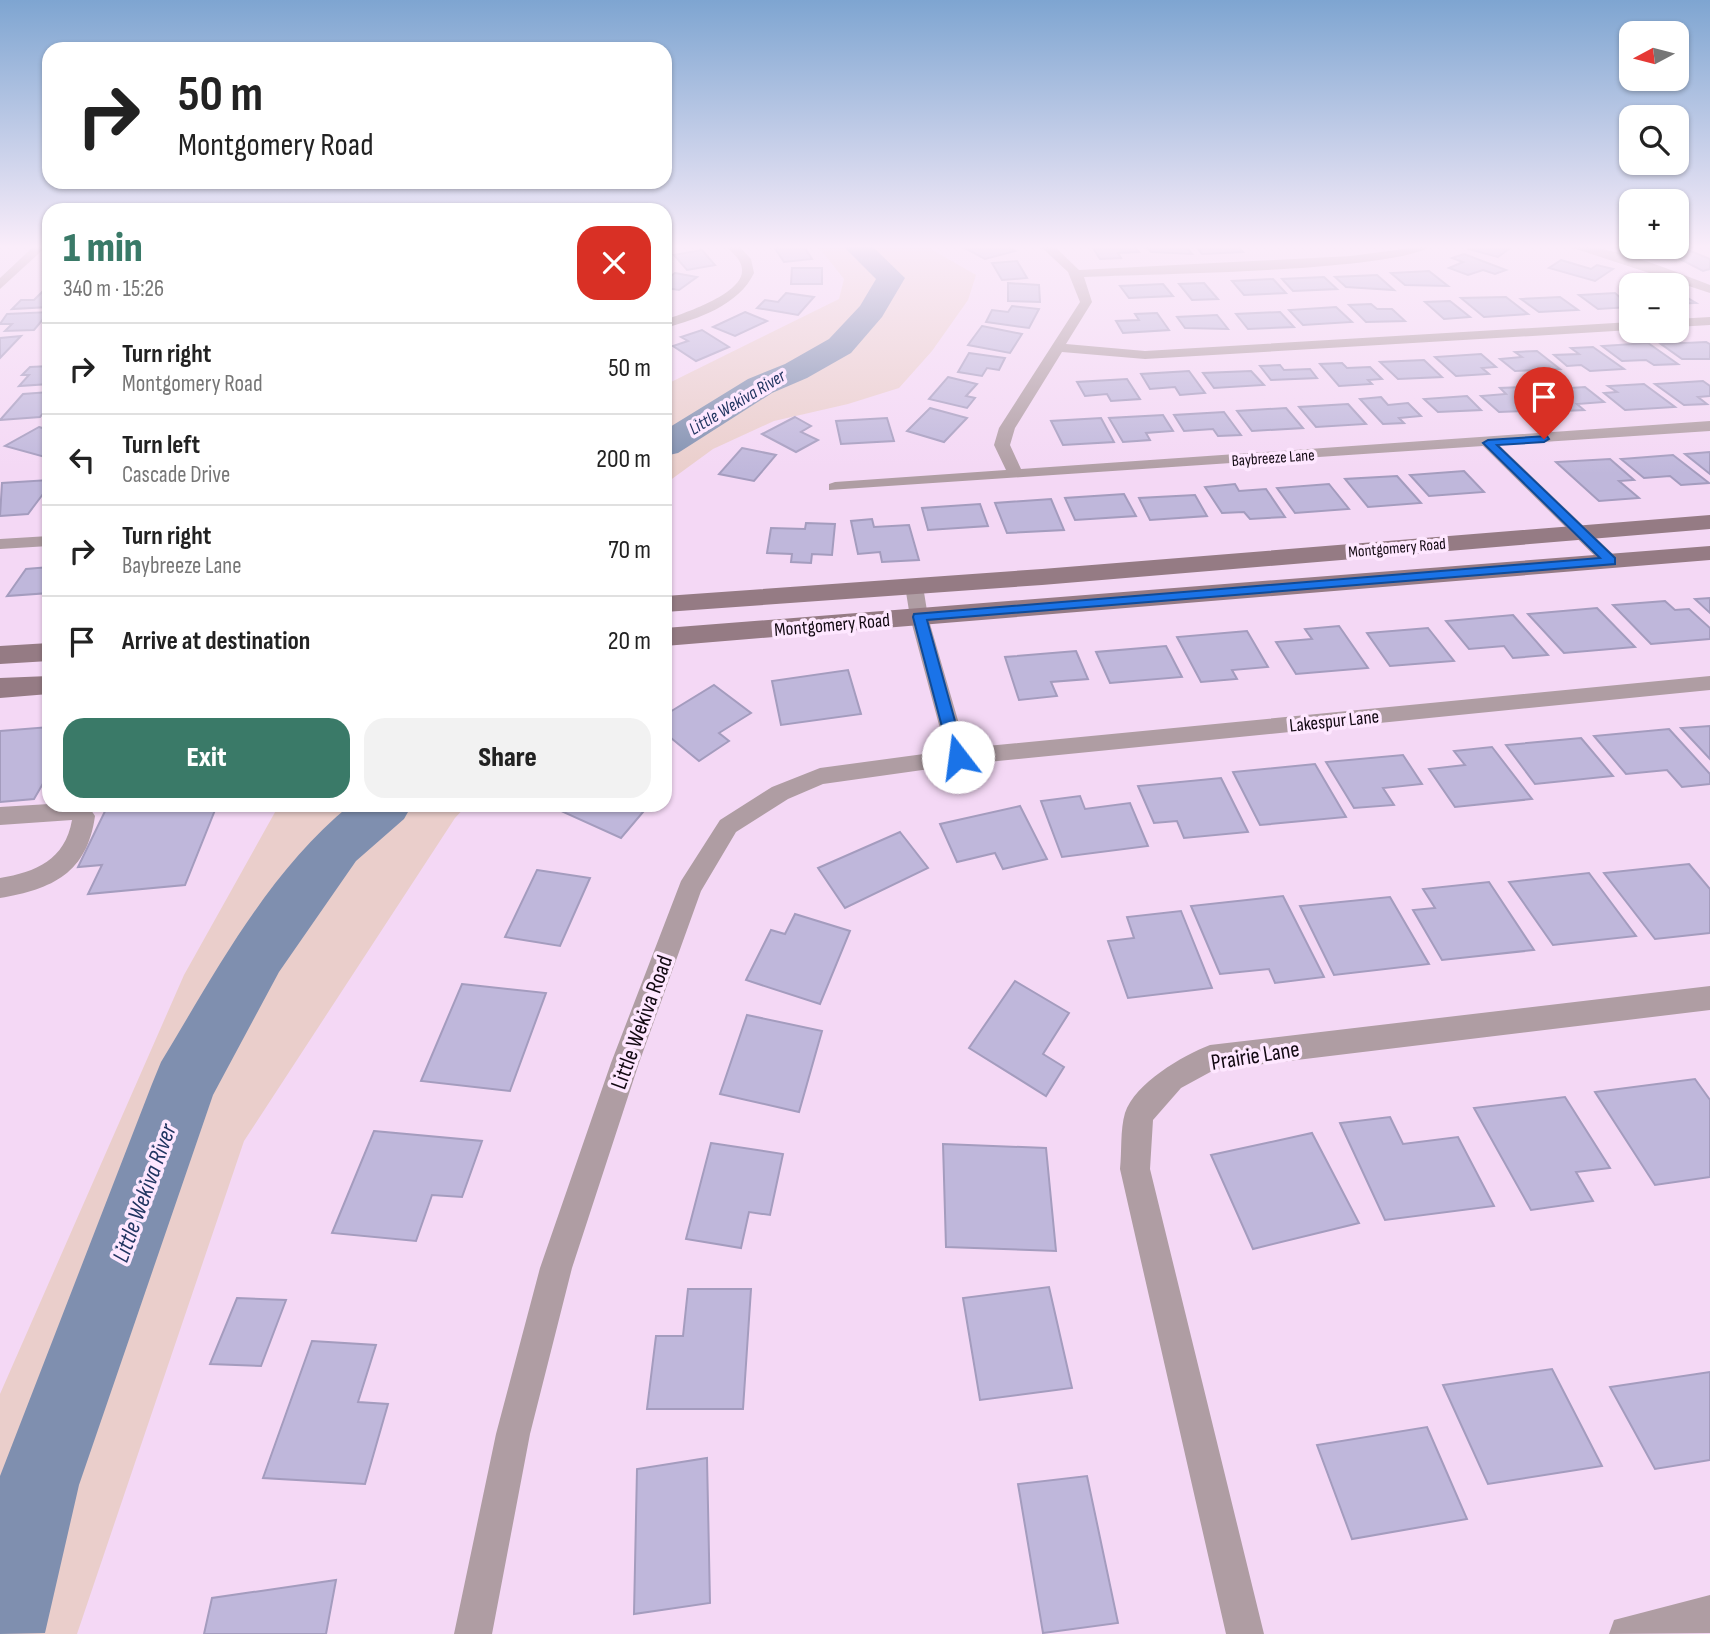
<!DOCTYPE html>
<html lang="en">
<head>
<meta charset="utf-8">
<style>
	body { margin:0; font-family:"Sofia Sans Condensed",sans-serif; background:#f2f2f2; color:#222; height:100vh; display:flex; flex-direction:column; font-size:26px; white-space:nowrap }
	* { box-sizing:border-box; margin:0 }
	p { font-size:23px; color:#767676 }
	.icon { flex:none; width:38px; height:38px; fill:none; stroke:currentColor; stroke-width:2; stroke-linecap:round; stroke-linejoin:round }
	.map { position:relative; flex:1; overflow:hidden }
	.side { position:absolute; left:42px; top:203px; width:630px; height:609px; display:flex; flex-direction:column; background:#fff; border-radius:21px; box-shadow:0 2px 5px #0004 }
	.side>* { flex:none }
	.guide { position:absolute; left:42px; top:42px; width:630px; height:147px; border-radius:21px; box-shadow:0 2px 5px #0004; background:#fff; color:#222; overflow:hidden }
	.needle { width:46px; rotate:263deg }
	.tools { position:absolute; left:1619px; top:21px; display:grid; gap:14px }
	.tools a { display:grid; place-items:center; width:70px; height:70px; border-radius:14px; background:#fff; box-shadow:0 2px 5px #0004; font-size:35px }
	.pin { position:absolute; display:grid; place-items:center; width:60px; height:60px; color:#fff; margin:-72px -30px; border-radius:50% 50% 50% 0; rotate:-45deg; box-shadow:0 0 7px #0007 }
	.pin .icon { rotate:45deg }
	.me { position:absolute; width:77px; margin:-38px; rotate:345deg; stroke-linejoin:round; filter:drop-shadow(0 0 5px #0008) }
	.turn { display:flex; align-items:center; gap:24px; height:147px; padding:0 21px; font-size:32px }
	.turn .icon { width:91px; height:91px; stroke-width:2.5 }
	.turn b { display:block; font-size:49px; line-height:60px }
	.round { display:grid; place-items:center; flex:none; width:74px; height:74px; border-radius:21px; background:#f2f2f2 }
	.headline { display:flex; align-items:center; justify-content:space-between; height:119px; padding:0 21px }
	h1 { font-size:42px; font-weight:800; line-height:52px; color:#3a7a68 }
	.primary-button { display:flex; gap:14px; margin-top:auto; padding:14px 21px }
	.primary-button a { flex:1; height:80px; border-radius:21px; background:#3a7a68; color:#fff; font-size:28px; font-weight:800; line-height:80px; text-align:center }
	.primary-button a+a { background:#f2f2f2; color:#222 }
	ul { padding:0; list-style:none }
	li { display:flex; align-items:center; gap:21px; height:91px; padding:0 21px; border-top:2px solid #e0e0e0 }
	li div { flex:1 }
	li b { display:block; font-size:26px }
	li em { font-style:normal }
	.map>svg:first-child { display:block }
</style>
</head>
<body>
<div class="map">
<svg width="1710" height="1634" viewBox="0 0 1710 1634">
	<rect width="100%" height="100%" fill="#f4d8f5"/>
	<!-- green -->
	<g fill="#eacecb">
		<path d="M817,245H924L976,275L968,300L932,351L899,388L848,404L774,421L713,449L665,484V385L839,299L844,279Z"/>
		<path d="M279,805H467L455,818L244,1141L77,1634H0V1394L184,975Z"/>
	</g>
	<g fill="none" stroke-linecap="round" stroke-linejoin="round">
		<!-- river -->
		<g fill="#7f8faf" fill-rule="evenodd">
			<path d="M842,245H871L905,278L882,317L851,353L807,378L772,393L678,453L665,456V430L748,379L785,364L829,339L860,306L876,279Z"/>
			<path d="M350,805H412L404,819L356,861L279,972L213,1095L79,1485L45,1633L0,1634V1476L152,1084L161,1062C215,973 268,872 350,805Z"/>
		</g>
	</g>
	<!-- building -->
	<g fill="#bfb7db" stroke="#a49cbe" stroke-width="2">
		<path d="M803,245L812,259L784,262L774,247Z"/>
		<path d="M1004,245L1015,251L985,259L961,246Z"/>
		<path d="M1091,245H1133L1139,252L1118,253L1121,258L1100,259Z"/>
		<path d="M1145,245H1184L1192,254L1151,252Z"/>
		<path d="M1195,245H1237L1243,252L1202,254Z"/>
		<path d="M1475,245H1509L1513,246L1498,257L1469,249Z"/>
		<path d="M702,250L715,265L687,270L674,255Z"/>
		<path d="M1688,250L1710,259V269L1703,271L1672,255Z"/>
		<path d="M1464,254L1506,270L1495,274L1483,270L1468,275L1449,268L1463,262L1452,258Z"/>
		<path d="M1561,260L1591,269L1597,265L1613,269L1595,281L1549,268Z"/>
		<path d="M1017,261L1027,278L1002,280L992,263Z"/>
		<path d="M792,268H822V284H791Z"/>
		<path d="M1429,271L1448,286L1405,285L1391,273Z"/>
		<path d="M675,273L697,277L679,290L665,288V280Z"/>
		<path d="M1377,275L1394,290L1346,287L1335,277Z"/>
		<path d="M1324,277L1337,289L1293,291L1282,279Z"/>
		<path d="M1273,279L1286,293L1244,295L1232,281Z"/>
		<path d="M1008,283L1039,285L1040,302L1008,301Z"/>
		<path d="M1204,283L1218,299L1192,300L1179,284Z"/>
		<path d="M1163,284L1173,296L1129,298L1120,286Z"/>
		<path d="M45,289H49V307L12,309L21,300H34Z"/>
		<path d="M1676,291L1696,303L1676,304Z"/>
		<path d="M786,293L814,297L798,315L757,308L765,300L778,302Z"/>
		<path d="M1615,293L1631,307L1598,309L1579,295Z"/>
		<path d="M1506,297L1528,314L1484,317L1461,298Z"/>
		<path d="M1560,297L1578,310L1539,312L1521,299Z"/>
		<path d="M1450,301L1470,317L1444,319L1425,302Z"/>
		<path d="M1371,304L1377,309H1392L1405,321L1366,322L1349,305Z"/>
		<path d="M1012,306L1039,309L1029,328L986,322L992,310L1008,312Z"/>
		<path d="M1336,307L1352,322L1303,325L1289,310Z"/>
		<path d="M49,312L34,330L5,331L12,324H0L7,314Z"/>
		<path d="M745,312L767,321L735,336L713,327Z"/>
		<path d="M1280,312L1294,327L1248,329L1236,314Z"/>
		<path d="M1157,313L1169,330L1123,333L1116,321L1139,320L1135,314Z"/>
		<path d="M1217,315L1228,329L1185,328L1177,317Z"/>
		<path d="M982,326L1022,334L1010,353L968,345Z"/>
		<path d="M702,330L729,347L696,361L673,346L688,341L681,337Z"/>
		<path d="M21,336L0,358V338Z"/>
		<path d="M1706,342L1710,344V359H1682L1661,344Z"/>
		<path d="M1648,343L1678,364L1654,365L1646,360L1622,361L1602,346Z"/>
		<path d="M1593,347L1624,369L1590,371L1581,365L1567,366L1554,355L1579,354L1571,348Z"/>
		<path d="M1537,351L1560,369L1515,371L1500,359L1522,357L1515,352Z"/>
		<path d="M969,353L1005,358L999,370L987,368L982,376L958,372Z"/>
		<path d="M1481,354L1496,367L1482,368L1489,374L1456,376L1435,357Z"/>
		<path d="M1424,360L1442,377L1398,379L1380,362Z"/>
		<path d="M1342,363L1347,368L1370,367L1382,379L1368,380L1372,384L1339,386L1320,364Z"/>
		<path d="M1280,365L1284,370L1310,369L1317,378L1271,380L1260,366Z"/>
		<path d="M49,366V384L19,386L29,375H22L30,367Z"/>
		<path d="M1189,371L1205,393L1180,395L1175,387L1150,389L1141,374Z"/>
		<path d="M1251,371L1264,385L1214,388L1203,373Z"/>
		<path d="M948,377L977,384L966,396L975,398L967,408L929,399Z"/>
		<path d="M1127,379L1140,399L1111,401L1107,394L1085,396L1077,382Z"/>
		<path d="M1703,381L1710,386V396L1698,397L1707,404L1684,405L1655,384Z"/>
		<path d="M1644,384L1675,407L1625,410L1604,393L1617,392L1608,386Z"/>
		<path d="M1523,387L1556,415L1530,416L1524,411L1499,412L1481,396L1506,394L1500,388Z"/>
		<path d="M1585,387L1604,402L1577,404L1584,410L1563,411L1538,390Z"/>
		<path d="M49,392V406L40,417L0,420L23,394Z"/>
		<path d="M1467,396L1481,410L1438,412L1424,399Z"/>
		<path d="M1381,397L1388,405L1408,403L1421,416L1399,418L1404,423L1383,424L1360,399Z"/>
		<path d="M1348,404L1366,424L1316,427L1299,407Z"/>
		<path d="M930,408L967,418L944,442L907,431Z"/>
		<path d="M1286,408L1303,428L1252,431L1237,411Z"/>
		<path d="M1224,412L1241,435L1218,436L1213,429L1184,431L1174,415Z"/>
		<path d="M1163,415L1173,431L1146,433L1150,440L1123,442L1109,418Z"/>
		<path d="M795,417L811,426L801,432L818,440L796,452L762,434Z"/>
		<path d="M887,418L894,441L841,444L836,421Z"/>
		<path d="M1101,418L1114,442L1063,445L1051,421Z"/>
		<path d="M39,427L49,430V455L45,457L5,446Z"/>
		<path d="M742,448L776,455L754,481L719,474Z"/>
		<path d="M1710,452V474L1685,454Z"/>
		<path d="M1673,455L1709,483L1681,485L1670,476L1644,478L1621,459Z"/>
		<path d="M1610,459L1634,480L1619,481L1639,498L1599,501L1556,462Z"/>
		<path d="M1464,471L1484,492L1429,496L1410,475Z"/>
		<path d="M1397,476L1421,503L1368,507L1345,479Z"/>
		<path d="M49,480V486L28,514L0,516L2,483Z"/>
		<path d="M1235,484L1239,491L1266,489L1285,517L1250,519L1244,512L1222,513L1205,487Z"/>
		<path d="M1329,484L1349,509L1295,513L1277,488Z"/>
		<path d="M1124,494L1136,516L1075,520L1065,498Z"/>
		<path d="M1195,495L1207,516L1150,520L1139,498Z"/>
		<path d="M1051,499L1064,530L1007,533L995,503Z"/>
		<path d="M980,504L988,526L928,530L922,508Z"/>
		<path d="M872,519L874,527L909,525L919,560L882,562L880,552L858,554L851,521Z"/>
		<path d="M806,523L835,524L832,555L812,554L811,563L791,562L792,554L767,553L771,528L805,529Z"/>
		<path d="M49,567V593L7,596L26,569Z"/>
		<path d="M1710,598V613L1695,599Z"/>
		<path d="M1665,601L1675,610L1689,609L1710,628V639L1651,644L1613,605Z"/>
		<path d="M1597,608L1635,647L1564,653L1528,614Z"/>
		<path d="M1513,615L1548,655L1513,658L1504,646L1469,649L1446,621Z"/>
		<path d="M1339,626L1368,668L1296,674L1276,642L1312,639L1305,629Z"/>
		<path d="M1428,628L1454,661L1390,666L1367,633Z"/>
		<path d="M1247,631L1268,667L1232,670L1237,679L1201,682L1177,637Z"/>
		<path d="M1166,646L1182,677L1110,683L1096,652Z"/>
		<path d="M1076,651L1088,679L1051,682L1057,696L1019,700L1005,657Z"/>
		<path d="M848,670L861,714L781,725L772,681Z"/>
		<path d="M714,685L751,713L719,733L729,741L699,761L665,733V715Z"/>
		<path d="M1710,726V759L1681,728Z"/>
		<path d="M49,727V780H45L34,799L0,802V731Z"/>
		<path d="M1669,729L1710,774V784L1682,787L1667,770L1626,774L1594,736Z"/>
		<path d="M1581,738L1613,776L1535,784L1506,745Z"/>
		<path d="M1492,747L1532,799L1455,807L1429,769L1465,765L1454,751Z"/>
		<path d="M1403,755L1422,784L1383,788L1394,805L1354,808L1326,762Z"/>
		<path d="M1315,764L1346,817L1260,825L1233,772Z"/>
		<path d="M1221,778L1248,832L1184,838L1177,821L1154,823L1138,786Z"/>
		<path d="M1080,796L1085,809L1130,803L1148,846L1062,857L1041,801Z"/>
		<path d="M108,805H217L185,885L88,894L102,865L78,867Z"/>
		<path d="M566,805H649L621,838L561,811Z"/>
		<path d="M1020,806L1047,859L1003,869L995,853L957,862L940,824Z"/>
		<path d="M900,832L928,868L845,908L818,868Z"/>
		<path d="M1689,864L1710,889V933L1655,939L1604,873Z"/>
		<path d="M537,870L590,878L560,946L505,937Z"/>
		<path d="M1589,873L1636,936L1553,945L1509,882Z"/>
		<path d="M1489,882L1534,950L1442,960L1413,910L1435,908L1423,889Z"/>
		<path d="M1283,896L1324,977L1275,983L1269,969L1220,974L1191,906Z"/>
		<path d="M1390,897L1429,964L1334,975L1300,906Z"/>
		<path d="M1181,911L1212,988L1128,998L1108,941L1134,938L1127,917Z"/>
		<path d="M795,914L850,931L820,1004L746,980L771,930L785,934Z"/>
		<path d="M1015,981L1069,1013L1043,1054L1064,1067L1046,1096L969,1048Z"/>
		<path d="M462,984L546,993L510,1091L421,1081Z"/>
		<path d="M747,1015L822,1031L799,1112L720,1094Z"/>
		<path d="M1695,1079L1710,1100V1177L1655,1185L1595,1092Z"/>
		<path d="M1565,1097L1610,1168L1576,1172L1593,1201L1531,1210L1474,1108Z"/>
		<path d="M1390,1117L1403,1144L1458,1137L1494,1206L1385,1220L1340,1123Z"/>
		<path d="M374,1131L482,1141L462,1197L432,1195L416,1241L332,1233Z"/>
		<path d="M1312,1133L1359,1223L1253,1249L1211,1155Z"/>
		<path d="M711,1143L783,1154L770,1215L749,1212L741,1248L686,1239Z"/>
		<path d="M943,1144L1046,1148L1056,1251L946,1247Z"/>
		<path d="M1049,1287L1072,1388L980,1400L963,1298Z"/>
		<path d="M688,1289H751L743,1409H647L656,1336H683Z"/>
		<path d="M237,1298L286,1300L261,1366L210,1364Z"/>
		<path d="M312,1341L376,1345L358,1402L388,1404L365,1484L263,1478Z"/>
		<path d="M1552,1369L1602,1466L1488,1484L1443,1385Z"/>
		<path d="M1710,1372V1460L1655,1469L1610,1387Z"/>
		<path d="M1427,1427L1467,1519L1352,1539L1317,1445Z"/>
		<path d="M707,1458L710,1603L634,1614L637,1469Z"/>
		<path d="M1087,1476L1118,1623L1043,1633L1018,1484Z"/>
		<path d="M336,1580L326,1634H204L212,1598Z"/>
	</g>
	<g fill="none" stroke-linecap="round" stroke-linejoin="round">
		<!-- minor -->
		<g fill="#af9da3" fill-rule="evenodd">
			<path d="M35,245H48L0,289V278Z"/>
			<path d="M725,245H738L751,259L754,273C739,305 698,319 665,328V320C684,313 740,295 742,272C743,260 732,253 725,245Z"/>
			<path d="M1039,245H1053L1079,270L1351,256L1433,245C1399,272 1142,274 1084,277L1092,302L1066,344L1145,351L1631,322V330L1145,359L1062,352L1015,428L1010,445L1021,469L1710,421V431L1499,445L1616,557L1619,561L1610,566L1604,565L1483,446L829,490V484L835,482L1006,470L994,445L999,428L1080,302L1068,272Z"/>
			<path d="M1564,245C1613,245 1665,268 1710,285V293Z"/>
			<path d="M1710,317V325L1676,327V319Z"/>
			<path d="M49,536V546L0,549V539Z"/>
			<path d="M914,580L923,586L928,617L966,748L1710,676V690L958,765L823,784L788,799L736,832L701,891L639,1063L572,1268L530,1434L492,1634H454L496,1434L540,1268L611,1063L681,881L720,820L772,787L820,768L946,751L910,617L905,586Z"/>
			<path d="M49,804C63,807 86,799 95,816C87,873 53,889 0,898V878C36,872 65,860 72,820L0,825V807Z"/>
			<path d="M1710,986V1010L1214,1070L1181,1088L1153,1120L1150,1169L1264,1634H1226L1120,1169C1122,1151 1120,1130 1125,1113C1135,1083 1182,1056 1210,1045Z"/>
			<path d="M1710,1595V1633L1609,1634L1614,1620Z"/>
		</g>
		<!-- secondary -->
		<g fill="#957b84" fill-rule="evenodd">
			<path d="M1710,515V529L1042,585L665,612V596L1042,569Z"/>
			<path d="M1710,546V560L665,646V628Z"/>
			<path d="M49,643V661L0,664V646Z"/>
			<path d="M49,676V694L0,698V678Z"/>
		</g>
	</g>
	<!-- sky -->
	<linearGradient id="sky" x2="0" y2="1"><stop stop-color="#7ea5d1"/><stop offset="0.52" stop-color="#faedfa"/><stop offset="1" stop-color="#faedfa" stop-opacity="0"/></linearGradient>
	<rect width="1710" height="474" fill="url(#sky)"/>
	<!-- route -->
	<path fill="#1a73e8" stroke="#114b97" stroke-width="2" d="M1547,436L1549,439L1544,442L1497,445L1615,558V564L927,620L965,757L958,762L950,757L913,617L914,614L1600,558L1483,443L1488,440Z"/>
	<g text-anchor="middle" stroke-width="7" stroke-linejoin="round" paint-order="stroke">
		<!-- far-street labels -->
		<g font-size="16" fill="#120912" stroke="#fee7ff">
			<text transform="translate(1273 457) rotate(-4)" y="6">Baybreeze Lane</text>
			<text transform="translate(1397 547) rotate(-5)" y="6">Montgomery Road</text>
		</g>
		<!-- far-water labels -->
		<g font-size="18" font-style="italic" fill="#213561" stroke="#fee7ff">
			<text transform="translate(737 402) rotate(-31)" y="6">Little Wekiva River</text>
		</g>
		<!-- street labels -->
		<g font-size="19" fill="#120912" stroke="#fee7ff">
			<text transform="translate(832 624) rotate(-5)" y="7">Montgomery Road</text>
			<text transform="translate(1334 720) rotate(-6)" y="7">Lakespur Lane</text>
		</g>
		<!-- near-street labels -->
		<g font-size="23" fill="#120912" stroke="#fee7ff">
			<text transform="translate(641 1022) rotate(-70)" y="8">Little Wekiva Road</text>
			<text transform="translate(1255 1055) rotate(-9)" y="8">Prairie Lane</text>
		</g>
		<!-- near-water labels -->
		<g font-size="24" font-style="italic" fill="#213561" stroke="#fee7ff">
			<text transform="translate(144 1193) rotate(-70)" y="8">Little Wekiva River</text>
		</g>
	</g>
</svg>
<div class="tools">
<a><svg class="needle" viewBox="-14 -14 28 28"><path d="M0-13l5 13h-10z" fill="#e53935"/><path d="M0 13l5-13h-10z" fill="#767676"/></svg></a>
<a><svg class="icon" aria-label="search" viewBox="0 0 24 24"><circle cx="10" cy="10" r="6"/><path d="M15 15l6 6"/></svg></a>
<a>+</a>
<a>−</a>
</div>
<div class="pin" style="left:1544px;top:439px;background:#d93025"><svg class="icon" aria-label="arrive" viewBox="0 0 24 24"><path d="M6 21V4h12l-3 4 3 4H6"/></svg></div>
<svg class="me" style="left:958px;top:757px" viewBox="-20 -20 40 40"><circle r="19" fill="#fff"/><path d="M0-13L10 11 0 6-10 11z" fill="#1a73e8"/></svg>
<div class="guide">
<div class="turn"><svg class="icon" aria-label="right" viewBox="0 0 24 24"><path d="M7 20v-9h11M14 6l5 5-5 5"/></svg><div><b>50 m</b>Montgomery Road</div></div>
</div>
<section class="side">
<div class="headline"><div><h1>1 min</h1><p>340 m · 15:26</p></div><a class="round" style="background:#d93025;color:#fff"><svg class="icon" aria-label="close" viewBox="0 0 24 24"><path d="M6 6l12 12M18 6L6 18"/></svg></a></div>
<ul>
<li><svg class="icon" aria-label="right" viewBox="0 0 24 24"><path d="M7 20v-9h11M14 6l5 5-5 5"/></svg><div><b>Turn right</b><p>Montgomery Road</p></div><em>50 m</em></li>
<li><svg class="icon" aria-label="left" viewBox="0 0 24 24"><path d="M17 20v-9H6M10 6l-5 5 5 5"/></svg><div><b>Turn left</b><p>Cascade Drive</p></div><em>200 m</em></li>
<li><svg class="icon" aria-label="right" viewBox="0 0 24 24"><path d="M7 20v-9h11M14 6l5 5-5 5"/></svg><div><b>Turn right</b><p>Baybreeze Lane</p></div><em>70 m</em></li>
<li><svg class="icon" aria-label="arrive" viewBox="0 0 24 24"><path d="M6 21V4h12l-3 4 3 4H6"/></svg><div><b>Arrive at destination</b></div><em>20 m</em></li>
</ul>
<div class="primary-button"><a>Exit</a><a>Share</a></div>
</section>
</div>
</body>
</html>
